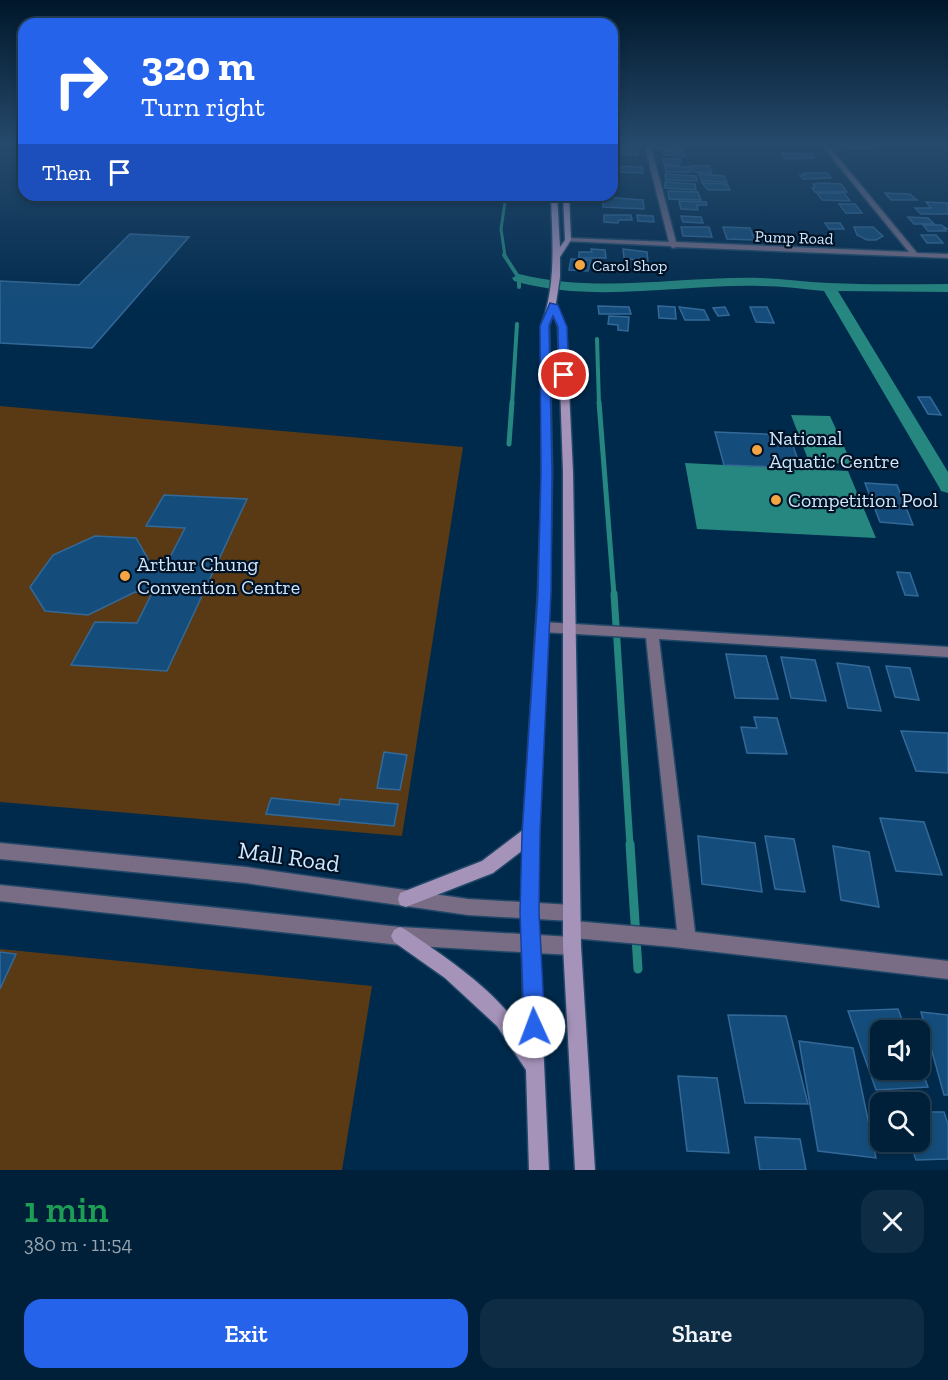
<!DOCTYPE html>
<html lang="en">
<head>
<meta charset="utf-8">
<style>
	body { margin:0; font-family:"Zilla Slab",serif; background:#0e2d44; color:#f1f3f6; height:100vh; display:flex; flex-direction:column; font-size:22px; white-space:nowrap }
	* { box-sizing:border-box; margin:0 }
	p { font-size:20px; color:#95a3ae }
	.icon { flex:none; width:33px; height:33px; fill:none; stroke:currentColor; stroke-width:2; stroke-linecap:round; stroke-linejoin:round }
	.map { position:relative; height:1170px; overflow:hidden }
	.side { display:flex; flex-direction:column; background:#002039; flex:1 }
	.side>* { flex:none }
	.hud { position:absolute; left:18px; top:18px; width:600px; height:183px; border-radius:18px; box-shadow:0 3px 9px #0003,0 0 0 2px #223e53; background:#2563eb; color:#fff; overflow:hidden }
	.fabs { position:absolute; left:870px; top:1020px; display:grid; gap:12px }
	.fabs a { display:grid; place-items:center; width:60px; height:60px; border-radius:12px; background:#002039; box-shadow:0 3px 9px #0003,0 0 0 2px #223e53; font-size:30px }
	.pin { position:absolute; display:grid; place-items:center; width:51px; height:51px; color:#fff; margin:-26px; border:3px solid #fff; border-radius:50%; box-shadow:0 2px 6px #0007 }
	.me { position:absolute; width:66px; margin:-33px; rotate:358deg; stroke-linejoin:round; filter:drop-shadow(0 0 4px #0008) }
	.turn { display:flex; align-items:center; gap:21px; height:126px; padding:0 24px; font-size:27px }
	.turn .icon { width:78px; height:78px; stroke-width:2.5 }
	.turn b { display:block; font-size:42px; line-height:51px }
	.then { display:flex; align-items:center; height:57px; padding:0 24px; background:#0003; gap:12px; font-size:22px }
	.round { display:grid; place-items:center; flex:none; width:63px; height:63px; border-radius:18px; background:#0e2d44 }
	.summary { display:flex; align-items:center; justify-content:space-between; height:102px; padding:0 24px }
	h1 { font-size:36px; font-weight:600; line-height:45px; color:#1e9e55 }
	.cta { display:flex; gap:12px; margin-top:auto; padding:12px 24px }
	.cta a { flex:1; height:69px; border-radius:18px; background:#2563eb; color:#fff; font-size:24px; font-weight:600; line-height:69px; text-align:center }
	.cta a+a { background:#0e2d44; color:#f1f3f6 }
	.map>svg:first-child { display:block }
</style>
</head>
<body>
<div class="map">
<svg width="948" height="1170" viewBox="0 0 948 1170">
	<rect width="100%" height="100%" fill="#002a4c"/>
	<!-- green -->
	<g fill="#5a3a14" fill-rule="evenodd">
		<path d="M0,406L463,447L402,836L0,802ZM247,499L167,671L71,664L95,622L137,623L152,593L135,592L87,615L45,611L31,587L53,555L95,536L135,538L151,564L166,565L185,528L147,526Z"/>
		<path d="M0,949L372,986L342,1170H0Z"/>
	</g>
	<!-- water -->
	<g fill="#25877f">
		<path d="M791,415L830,416L852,464L809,462Z"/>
		<path d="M685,463L848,471L876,538L697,529Z"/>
	</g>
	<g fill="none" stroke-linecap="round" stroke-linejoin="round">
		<!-- stream-far4 -->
		<path stroke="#25877f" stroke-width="3" d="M505,256L501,229L506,195"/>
		<!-- stream-far3 -->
		<g stroke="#25877f" stroke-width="4">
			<path d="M504,255L519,278V287"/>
			<path d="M597,339L599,404"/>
			<path d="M512,404L517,324"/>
		</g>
		<!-- stream-far2 -->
		<g stroke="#25877f" stroke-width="5">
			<path d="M599,402L614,595"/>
			<path d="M509,444L512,402"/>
		</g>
		<!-- stream-far1 -->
		<path stroke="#25877f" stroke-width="7" d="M614,594L630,845"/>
		<!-- stream -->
		<path stroke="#25877f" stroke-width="9" d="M630,844L638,969"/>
		<!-- canal -->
		<path fill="#25877f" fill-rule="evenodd" d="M519,274C598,294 680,276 761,278C783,279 806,282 829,283C869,285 908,284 948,284V292L838,291L948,472V493L941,491L939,487L824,291C803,289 782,286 761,286C679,284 594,304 514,281L512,278Z"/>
	</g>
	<!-- building -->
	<g fill="#144d7b" stroke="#336999" stroke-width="1.5">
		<path d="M612,143H638L639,148L613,147Z"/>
		<path d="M663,143L681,144L682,150L657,149L656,147H663Z"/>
		<path d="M842,143H872L877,148H847Z"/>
		<path d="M635,150L638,155H615L613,151Z"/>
		<path d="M673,150L682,151L685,156L665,155L663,151Z"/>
		<path d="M781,153L810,154L814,158L785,159Z"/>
		<path d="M663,159H680L681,162H677L679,165H665Z"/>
		<path d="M615,166L642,167L643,173L616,172Z"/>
		<path d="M665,166L689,167L691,172H666Z"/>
		<path d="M691,166H709L712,173L694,172Z"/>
		<path d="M803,173H827L831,178L803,179L800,175H805Z"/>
		<path d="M665,174L696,176L697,181L666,180Z"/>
		<path d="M699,174L724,176L727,182L702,181Z"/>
		<path d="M665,182L695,184L696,190L665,188Z"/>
		<path d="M702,183L727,184L730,190H708Z"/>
		<path d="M821,183L841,184L847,192H815L812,188L815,187L813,184Z"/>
		<path d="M668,191L698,192L701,200L669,199Z"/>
		<path d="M817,193H844L850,201L822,200Z"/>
		<path d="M885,193L910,194L917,200H891Z"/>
		<path d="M603,197L643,200L644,209L603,207Z"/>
		<path d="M679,201L706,202L707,205H697L698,210L681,209Z"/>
		<path d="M926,202L948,203V214H921L915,208H931Z"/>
		<path d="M839,204H855L862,213H846Z"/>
		<path d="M604,215H631L632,220H619L618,223L604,222Z"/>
		<path d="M637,215L653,216L654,222L638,221Z"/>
		<path d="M681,216L701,217L703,223L683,222Z"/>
		<path d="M908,217L928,218L934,224H914Z"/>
		<path d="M825,223H840L844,229H829Z"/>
		<path d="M923,225H941L948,229H944L946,231H928Z"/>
		<path d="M681,227H709L712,237L683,236Z"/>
		<path d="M723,227L750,228L755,240L727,239Z"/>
		<path d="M854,227H873L883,236L876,240H867L857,235Z"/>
		<path d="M130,234L189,237L92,348L0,343V281L79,285Z"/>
		<path d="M921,235H936L943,243H927Z"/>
		<path d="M591,249L605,250L606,258H579V252H592Z"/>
		<path d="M623,249L647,252L648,262L624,258Z"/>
		<path d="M571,259L591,260L588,271L569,270Z"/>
		<path d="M598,306L629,307L631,314H599Z"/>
		<path d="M658,306L675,307L676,319L659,318Z"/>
		<path d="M679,307L704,310L709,320H685Z"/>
		<path d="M725,307L729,315L718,316L713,308Z"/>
		<path d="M750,307H767L774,323L756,322Z"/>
		<path d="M609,316L629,317L628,331L618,330V325L608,324Z"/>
		<path d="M918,397H930L941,415L928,414Z"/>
		<path d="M715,432L789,435L801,468L724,465Z"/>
		<path d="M865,483L897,485L913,525L880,522Z"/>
		<path d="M164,495L247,499L167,671L71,665L95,622L137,623L152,593L135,592L88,615L45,611L30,587L53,555L95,536L136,538L151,564L166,565L185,528L146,526Z"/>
		<path d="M897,572L910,573L918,596L905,595Z"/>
		<path d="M726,654L766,656L778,699L735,698Z"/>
		<path d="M781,657L815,660L826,701L791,698Z"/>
		<path d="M837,663L869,667L881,711L848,708Z"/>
		<path d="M886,666L910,668L919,700L895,697Z"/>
		<path d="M754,717L777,718L787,754L747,753L741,727L757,728Z"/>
		<path d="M901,731L948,733V773L916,771Z"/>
		<path d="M384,752L407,755L400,790L377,788Z"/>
		<path d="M271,798L339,805L340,799L398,804L394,826L266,814Z"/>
		<path d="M880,818L924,822L942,875L896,871Z"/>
		<path d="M698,836L755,843L762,892L702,884Z"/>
		<path d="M765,836L794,839L805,892L775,889Z"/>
		<path d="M833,846L869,852L879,907L841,900Z"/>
		<path d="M0,952L16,954L0,989Z"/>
		<path d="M898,1009L906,1030H880V1070H920V1065L928,1087L876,1090L848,1011Z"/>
		<path d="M921,1012L948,1015V1095H944Z"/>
		<path d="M728,1015L786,1016L808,1104L745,1103Z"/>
		<path d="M799,1041L853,1048L876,1158L818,1151Z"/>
		<path d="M678,1076L717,1078L729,1153L687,1151Z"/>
		<path d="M922,1112H944L948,1124V1159L916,1160L910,1142H920V1128H928Z"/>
		<path d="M755,1137L800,1139L806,1170H760Z"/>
	</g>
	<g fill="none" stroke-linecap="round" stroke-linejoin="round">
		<!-- minor casing -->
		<g stroke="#214868" stroke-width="3">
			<g id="minor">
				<path d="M644,143H650L676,242L909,252L820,143H826L917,253L948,254V258L676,247L673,248L670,246L566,241V239L568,238L669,242Z"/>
				<path d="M542,622L948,647V657L659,639L695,932L948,961V979L673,947L573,938L567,935L564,929L567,923L571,921L468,915L246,883L0,859V843L246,867L468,899L572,905L578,907L580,913L578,919L574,921L677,930L646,638L542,632L538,630L536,627L538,624Z"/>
				<path d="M0,885L400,927L572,937L578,940L581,946L578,952L572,955L400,945L0,901Z"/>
			</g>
		</g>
		<!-- secondary casing -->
		<g stroke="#214868" stroke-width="3">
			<path id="secondary" d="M551,195H557L560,247L565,240L563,195H569L571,240L560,257V277L556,303L566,327L573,472L581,946L595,1170H575L563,946V472L558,327L553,314L549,326L552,472L550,592L539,834L537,912L549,1170H529L526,1070L497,1026L445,978L394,942L391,936L394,930L400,927L406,930C449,960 496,990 524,1034L521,912L523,850L493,873L406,907L400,905L398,899L400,893L482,861L523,830L538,592L542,472L541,326C557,283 552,240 551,195Z"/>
		</g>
		<!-- minor -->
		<use href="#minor" fill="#796d85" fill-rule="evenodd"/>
		<!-- secondary -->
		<use href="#secondary" fill="#a693ba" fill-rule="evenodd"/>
	</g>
	<!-- sky -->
	<linearGradient id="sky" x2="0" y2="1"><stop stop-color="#00172a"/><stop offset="0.47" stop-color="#264a6c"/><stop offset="1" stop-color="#264a6c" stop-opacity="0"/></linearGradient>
	<rect width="948" height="307" fill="url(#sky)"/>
	<!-- route -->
	<path fill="#2563eb" stroke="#184099" stroke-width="1.5" d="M550,303L558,305L567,327L569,375L564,378L559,375L558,327L553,316L549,326L552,472L551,592L540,834L539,912L545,1027L542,1035L534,1038L527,1035L524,1027L520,912L522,834L538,592L541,472L540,326Z"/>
	<!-- markers -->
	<g fill="#f4a443" stroke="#001225" stroke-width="2">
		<circle cx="580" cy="265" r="6"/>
		<circle cx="757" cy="450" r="6"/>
		<circle cx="776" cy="500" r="6"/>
		<circle cx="125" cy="576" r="6"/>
	</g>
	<g text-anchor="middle" stroke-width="4.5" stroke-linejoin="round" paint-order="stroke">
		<!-- far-street labels -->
		<g font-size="16" fill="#d1e7fd" stroke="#001225">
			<text transform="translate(794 237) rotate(2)" y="6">Pump Road</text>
		</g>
		<!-- far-poi labels -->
		<g font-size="16" fill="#d1e7fd" stroke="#001225" text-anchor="start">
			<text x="592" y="271">Carol Shop</text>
		</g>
		<!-- poi labels -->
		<g font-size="20" fill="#d1e7fd" stroke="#001225" text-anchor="start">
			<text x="769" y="445">National<tspan x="769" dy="23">Aquatic Centre</tspan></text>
			<text x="788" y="507">Competition Pool</text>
			<text x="137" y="571">Arthur Chung<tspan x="137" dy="23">Convention Centre</tspan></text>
		</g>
		<!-- near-street labels -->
		<g font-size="24" fill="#d1e7fd" stroke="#001225">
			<text transform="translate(289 857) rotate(8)" y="8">Mall Road</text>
		</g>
	</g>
</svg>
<div class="fabs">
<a><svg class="icon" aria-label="sound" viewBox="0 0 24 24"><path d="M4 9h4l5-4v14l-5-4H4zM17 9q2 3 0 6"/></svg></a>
<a><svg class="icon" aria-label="search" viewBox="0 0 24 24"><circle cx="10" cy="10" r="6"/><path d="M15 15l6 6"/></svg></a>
</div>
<div class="pin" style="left:564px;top:375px;background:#d93025"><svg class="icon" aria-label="arrive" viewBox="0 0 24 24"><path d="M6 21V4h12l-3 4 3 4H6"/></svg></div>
<svg class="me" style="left:534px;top:1027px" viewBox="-20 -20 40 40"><circle r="19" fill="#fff"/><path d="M0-13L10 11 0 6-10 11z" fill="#2563eb"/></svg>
<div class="hud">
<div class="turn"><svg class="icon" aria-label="right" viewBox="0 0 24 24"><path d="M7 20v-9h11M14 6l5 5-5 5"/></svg><div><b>320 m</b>Turn right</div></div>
<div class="then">Then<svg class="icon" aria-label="arrive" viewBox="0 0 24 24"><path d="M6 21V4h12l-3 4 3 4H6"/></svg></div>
</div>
</div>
<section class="side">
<div class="summary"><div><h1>1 min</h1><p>380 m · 11:54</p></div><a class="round"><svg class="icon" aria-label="close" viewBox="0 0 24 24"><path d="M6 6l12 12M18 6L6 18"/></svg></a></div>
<div class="cta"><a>Exit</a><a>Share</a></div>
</section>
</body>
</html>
